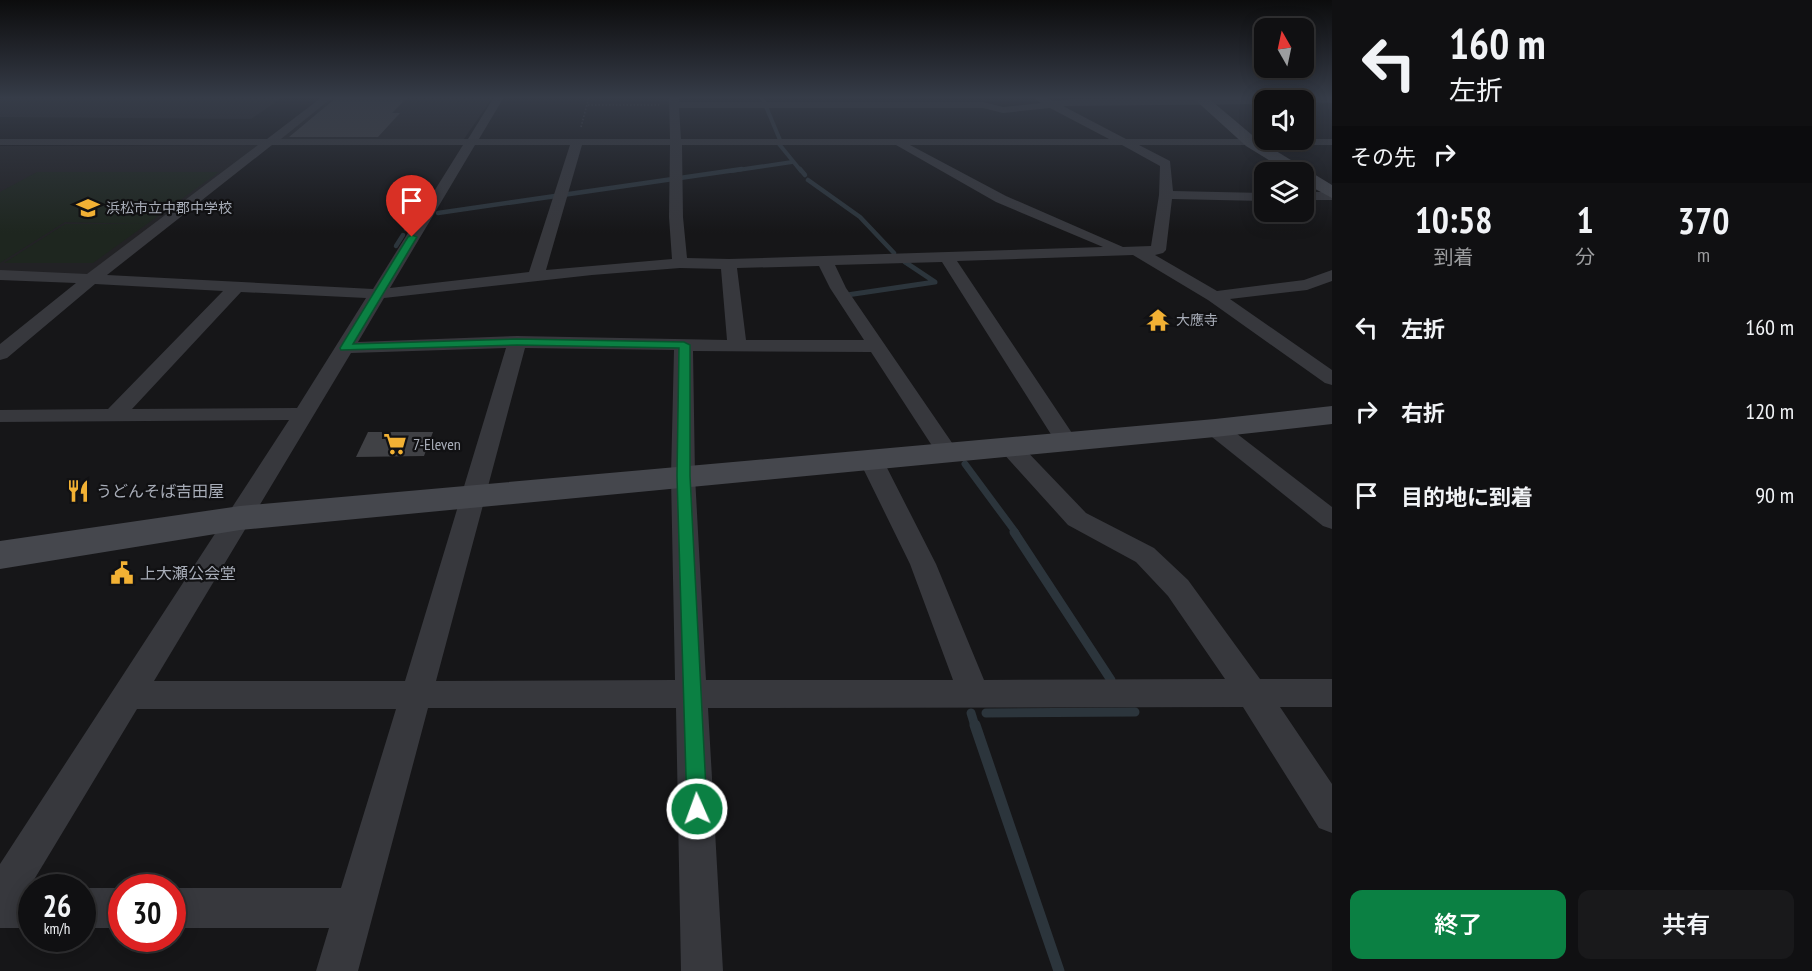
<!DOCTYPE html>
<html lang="ja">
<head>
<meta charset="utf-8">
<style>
	body { margin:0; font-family:"PT Sans Narrow","Noto Sans JP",sans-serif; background:#19191b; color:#f1f3f6; height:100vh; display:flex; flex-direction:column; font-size:22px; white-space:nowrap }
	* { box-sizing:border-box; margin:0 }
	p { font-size:20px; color:#9c9d9f }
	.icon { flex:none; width:33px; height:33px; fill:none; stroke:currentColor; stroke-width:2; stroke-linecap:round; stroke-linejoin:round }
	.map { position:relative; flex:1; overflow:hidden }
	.side { display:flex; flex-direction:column; background:#101012; width:480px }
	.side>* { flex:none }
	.guide { background:#101012; color:#f1f3f6; overflow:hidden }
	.needle { width:39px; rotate:351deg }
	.controls { position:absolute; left:1254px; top:18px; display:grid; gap:12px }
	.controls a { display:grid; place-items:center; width:60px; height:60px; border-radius:12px; background:#101012; box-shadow:0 3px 15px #0003,0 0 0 2px #303032; font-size:30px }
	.speed { position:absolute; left:18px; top:874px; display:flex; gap:12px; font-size:30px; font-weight:700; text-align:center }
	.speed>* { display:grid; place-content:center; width:78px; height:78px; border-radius:50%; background:#101012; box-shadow:0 3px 15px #0003,0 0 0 2px #303032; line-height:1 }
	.speed small { font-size:15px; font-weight:400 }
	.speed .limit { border:9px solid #d22; background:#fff; color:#111 }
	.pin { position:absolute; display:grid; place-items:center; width:51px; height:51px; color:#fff; margin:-62px -26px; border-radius:50% 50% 50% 0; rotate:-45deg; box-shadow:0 0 6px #0007 }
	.pin .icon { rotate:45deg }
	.me { position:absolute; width:66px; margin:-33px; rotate:358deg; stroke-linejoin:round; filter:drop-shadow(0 0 4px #0008) }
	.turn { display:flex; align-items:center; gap:21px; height:126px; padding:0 18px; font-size:27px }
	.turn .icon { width:78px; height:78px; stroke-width:2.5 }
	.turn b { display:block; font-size:42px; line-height:51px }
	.then { display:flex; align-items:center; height:57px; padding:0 18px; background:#0003; gap:12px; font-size:22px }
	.eta { display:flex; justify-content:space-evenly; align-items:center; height:102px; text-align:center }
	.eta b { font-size:36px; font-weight:600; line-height:42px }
	.action { display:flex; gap:12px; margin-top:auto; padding:12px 18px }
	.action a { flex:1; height:69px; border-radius:12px; background:#0b8043; color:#fff; font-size:24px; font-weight:600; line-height:69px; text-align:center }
	.action a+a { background:#19191b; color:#f1f3f6 }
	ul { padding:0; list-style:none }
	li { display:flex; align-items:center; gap:18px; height:84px; padding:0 18px }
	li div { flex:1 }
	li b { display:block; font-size:22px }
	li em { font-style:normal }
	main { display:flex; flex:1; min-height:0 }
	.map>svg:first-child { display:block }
</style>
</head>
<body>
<main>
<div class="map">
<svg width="1332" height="971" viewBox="0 0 1332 971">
	<rect width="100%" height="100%" fill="#161618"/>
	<!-- built -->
	<g fill="#222225">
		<path d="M5,97H283L251,119L0,117V100Z"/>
		<path d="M333,97H493L464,139H280Z"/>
		<path d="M260,145L87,275L0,271V146Z"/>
	</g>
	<!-- green -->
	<path fill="#1e261f" d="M37,172H219L93,263H4L65,224H144L65,222L0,263V192Z"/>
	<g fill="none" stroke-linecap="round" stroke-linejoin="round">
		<!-- stream-far5 -->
		<g stroke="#2c353c" stroke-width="4">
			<path d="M762,97L780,140"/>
			<path d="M779,144L801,171"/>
			<path d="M731,171L792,162"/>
		</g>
		<!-- stream-far4 -->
		<g stroke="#2c353c" stroke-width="4.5">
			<path d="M800,169L805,175"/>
			<path d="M808,180L860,217L894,253"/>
			<path d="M438,213L742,169"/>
			<path d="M406,229L414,215"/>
			<path d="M396,246L403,235"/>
			<path d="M902,260L908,264"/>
		</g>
		<!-- stream-far3 -->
		<path stroke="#2c353c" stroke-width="5" d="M850,299L847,295L935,282L905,262"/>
		<!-- stream-far2 -->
		<path stroke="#2c353c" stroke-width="7" d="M965,464L1016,533"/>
		<!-- stream-far1 -->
		<g stroke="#2c353c" stroke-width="9">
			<path d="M1014,532L1111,680"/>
			<path d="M971,713L975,726"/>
			<path d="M986,713L1135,712"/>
		</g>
		<!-- stream -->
		<path stroke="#2c353c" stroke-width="11" d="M975,725L1059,971"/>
	</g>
	<!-- building -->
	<g fill="#404145">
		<path d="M337,97H408L392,113H400L378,137H289Z"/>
		<path d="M368,432H433L424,456L356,457Z"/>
	</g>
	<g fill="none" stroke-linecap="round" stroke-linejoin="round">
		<!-- path -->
		<g stroke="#3d3f44" stroke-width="1.5" stroke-dasharray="1.5 2" stroke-linecap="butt">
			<path d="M588,105H659"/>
			<path d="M581,127L589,97"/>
		</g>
		<!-- street -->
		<g fill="#37383d" fill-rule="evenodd">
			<path d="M322,97H333L281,139H468L494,97H504L479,139H670L669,97H679V102H983L1003,107L1041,103L1032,97H1045L1053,101L1075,99L1332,97V103L1264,100V104L1063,106L1126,139H1332V145H1139L1170,161L1173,191L1264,193V201L1172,199L1166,250L1163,253L1155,255L1217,291L1304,280L1332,270V281L1307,290L1230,299L1332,370V385L1325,383L1208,300L1133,255L957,261L1078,442L1075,447L1067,449L1059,447L942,262L835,265L846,288L959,453L956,458L948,460L940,458L871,352L693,351L695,476L706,680H953L910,564L859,460L863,455L871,453L879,455L883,460L936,564L984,680L1225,679L1168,596L1136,562L1068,525L1002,452L999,447L1002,442L1010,440L1018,442L1086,513L1154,548L1188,580L1260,679H1332V707H1280L1332,784V833L1319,828L1243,707L708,708L723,971H681L676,708H428L358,971H316L329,928H172V888H341L396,709H137L29,888H32V928H0V864L289,420L0,422V410L108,409L223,291L95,284L7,358L0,360V344L76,283L0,280V270L87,274L258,145H0V139H267ZM679,108H983L1003,113L1050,108L1109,139H681ZM272,145H463L373,289L107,275ZM475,145H570L529,272L390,288ZM582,145H670L669,217L672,259L546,270ZM682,145H896L996,202L1103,247L729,259L687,258L683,217ZM910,145H1122L1160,166L1159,195L1151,246L1123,247L1006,196ZM819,266L830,288L864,340H746L737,268ZM680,268L721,269L727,340L517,336L358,342L384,298L592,275ZM241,292L366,298L297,408L132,409ZM506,348L405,681H154L351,353ZM525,348L674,350L671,476L675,680L436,681Z"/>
			<rect x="1304" y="192" width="28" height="8"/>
			<path d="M1215,421L1223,423L1332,507V529L1323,526L1207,433L1204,428L1207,423Z"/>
			<rect x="82" y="888" width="40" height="40"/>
		</g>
		<!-- secondary -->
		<g fill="#45474d" fill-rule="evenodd">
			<path d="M1192,97H1207L1258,140L1332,185V198L1304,183V172H1288L1246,146Z"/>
			<path d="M1332,406V424L1215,437L240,530L0,569V541L240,506L1215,419Z"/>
		</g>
	</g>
	<!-- sky -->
	<linearGradient id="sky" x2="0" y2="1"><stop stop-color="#0c0c0d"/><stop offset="0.42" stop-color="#363c48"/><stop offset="1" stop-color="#363c48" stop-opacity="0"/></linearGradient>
	<rect width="1332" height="233" fill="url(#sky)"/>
	<!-- route -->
	<path fill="#0b8043" stroke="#07532c" stroke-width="1.5" d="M412,235L417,237L353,344L517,339L684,342L690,345V476L707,809L704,816L697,819L690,816L687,809L677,476L679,348L517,345L341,350L340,348L408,237Z"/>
	<!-- icons -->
	<defs>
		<g id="school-bare" transform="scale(1.8)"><path d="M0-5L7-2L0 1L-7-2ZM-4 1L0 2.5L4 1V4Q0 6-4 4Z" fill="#f2b134" stroke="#111113" stroke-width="2.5" paint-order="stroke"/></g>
		<g id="temple-bare" transform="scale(1.8)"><path d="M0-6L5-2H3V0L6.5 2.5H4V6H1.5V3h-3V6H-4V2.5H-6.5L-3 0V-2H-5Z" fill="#f2b134" stroke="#111113" stroke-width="2.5" paint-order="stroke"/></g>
		<g id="supermarket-bare" transform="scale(1.8)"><path d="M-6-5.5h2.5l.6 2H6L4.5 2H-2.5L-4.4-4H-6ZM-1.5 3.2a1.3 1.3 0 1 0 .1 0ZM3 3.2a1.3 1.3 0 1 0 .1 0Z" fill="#f2b134" stroke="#111113" stroke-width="2.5" paint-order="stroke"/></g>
		<g id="restaurant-bare" transform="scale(1.8)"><path d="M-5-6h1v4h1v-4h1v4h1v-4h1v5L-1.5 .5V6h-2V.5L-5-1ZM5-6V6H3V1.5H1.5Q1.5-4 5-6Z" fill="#f2b134" stroke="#111113" stroke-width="2.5" paint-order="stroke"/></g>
		<g id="civic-bare" transform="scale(1.8)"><path d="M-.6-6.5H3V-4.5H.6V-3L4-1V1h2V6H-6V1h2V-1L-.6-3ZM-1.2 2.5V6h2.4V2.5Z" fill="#f2b134" stroke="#111113" stroke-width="2.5" paint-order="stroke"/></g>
	</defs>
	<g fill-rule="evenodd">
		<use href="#school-bare" x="88" y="208"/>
		<use href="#temple-bare" x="1158" y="320"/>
		<use href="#supermarket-bare" x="395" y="444"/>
		<use href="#restaurant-bare" x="78" y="491"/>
		<use href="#civic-bare" x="122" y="573"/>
	</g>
	<g text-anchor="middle" stroke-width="4.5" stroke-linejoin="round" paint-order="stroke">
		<!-- far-poi labels -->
		<g font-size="14" fill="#a8adb8" stroke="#111113" text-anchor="start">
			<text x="106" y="213">浜松市立中郡中学校</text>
			<text x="1176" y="325">大應寺</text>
		</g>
		<!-- poi labels -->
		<g font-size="16" fill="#a8adb8" stroke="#111113" text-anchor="start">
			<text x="413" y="450">7-Eleven</text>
			<text x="96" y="497">うどんそば吉田屋</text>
			<text x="140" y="579">上大瀬公会堂</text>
		</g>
	</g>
</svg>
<div class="controls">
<a><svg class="needle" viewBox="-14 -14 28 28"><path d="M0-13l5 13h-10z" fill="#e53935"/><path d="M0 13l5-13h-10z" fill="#9c9d9f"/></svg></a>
<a><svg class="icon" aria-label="sound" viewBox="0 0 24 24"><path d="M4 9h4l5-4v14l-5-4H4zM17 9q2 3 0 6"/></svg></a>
<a><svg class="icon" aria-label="layers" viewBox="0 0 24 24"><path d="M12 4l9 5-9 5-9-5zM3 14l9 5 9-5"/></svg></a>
</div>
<div class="speed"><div>26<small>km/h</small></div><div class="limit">30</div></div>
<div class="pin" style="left:412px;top:237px;background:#d93025"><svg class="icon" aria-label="arrive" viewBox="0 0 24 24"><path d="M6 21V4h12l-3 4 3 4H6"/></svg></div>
<svg class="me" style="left:697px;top:809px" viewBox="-20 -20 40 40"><circle r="17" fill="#0b8043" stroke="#fff" stroke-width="3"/><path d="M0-11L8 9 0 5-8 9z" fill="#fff"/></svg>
</div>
<section class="side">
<div class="guide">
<div class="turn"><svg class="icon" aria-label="left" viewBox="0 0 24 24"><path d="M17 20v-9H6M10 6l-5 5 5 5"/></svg><div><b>160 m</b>左折</div></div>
<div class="then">その先<svg class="icon" aria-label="right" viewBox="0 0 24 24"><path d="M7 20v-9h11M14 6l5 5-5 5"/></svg></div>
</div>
<div class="eta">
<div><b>10:58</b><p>到着</p></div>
<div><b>1</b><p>分</p></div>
<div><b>370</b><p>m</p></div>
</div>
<ul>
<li><svg class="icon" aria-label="left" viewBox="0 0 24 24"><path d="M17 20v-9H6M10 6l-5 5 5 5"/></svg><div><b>左折</b></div><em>160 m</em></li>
<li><svg class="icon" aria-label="right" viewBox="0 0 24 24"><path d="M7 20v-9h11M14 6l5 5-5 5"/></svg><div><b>右折</b></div><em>120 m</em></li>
<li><svg class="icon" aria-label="arrive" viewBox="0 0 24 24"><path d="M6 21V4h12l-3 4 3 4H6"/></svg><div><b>目的地に到着</b></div><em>90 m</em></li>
</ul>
<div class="action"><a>終了</a><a>共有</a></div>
</section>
</main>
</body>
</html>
